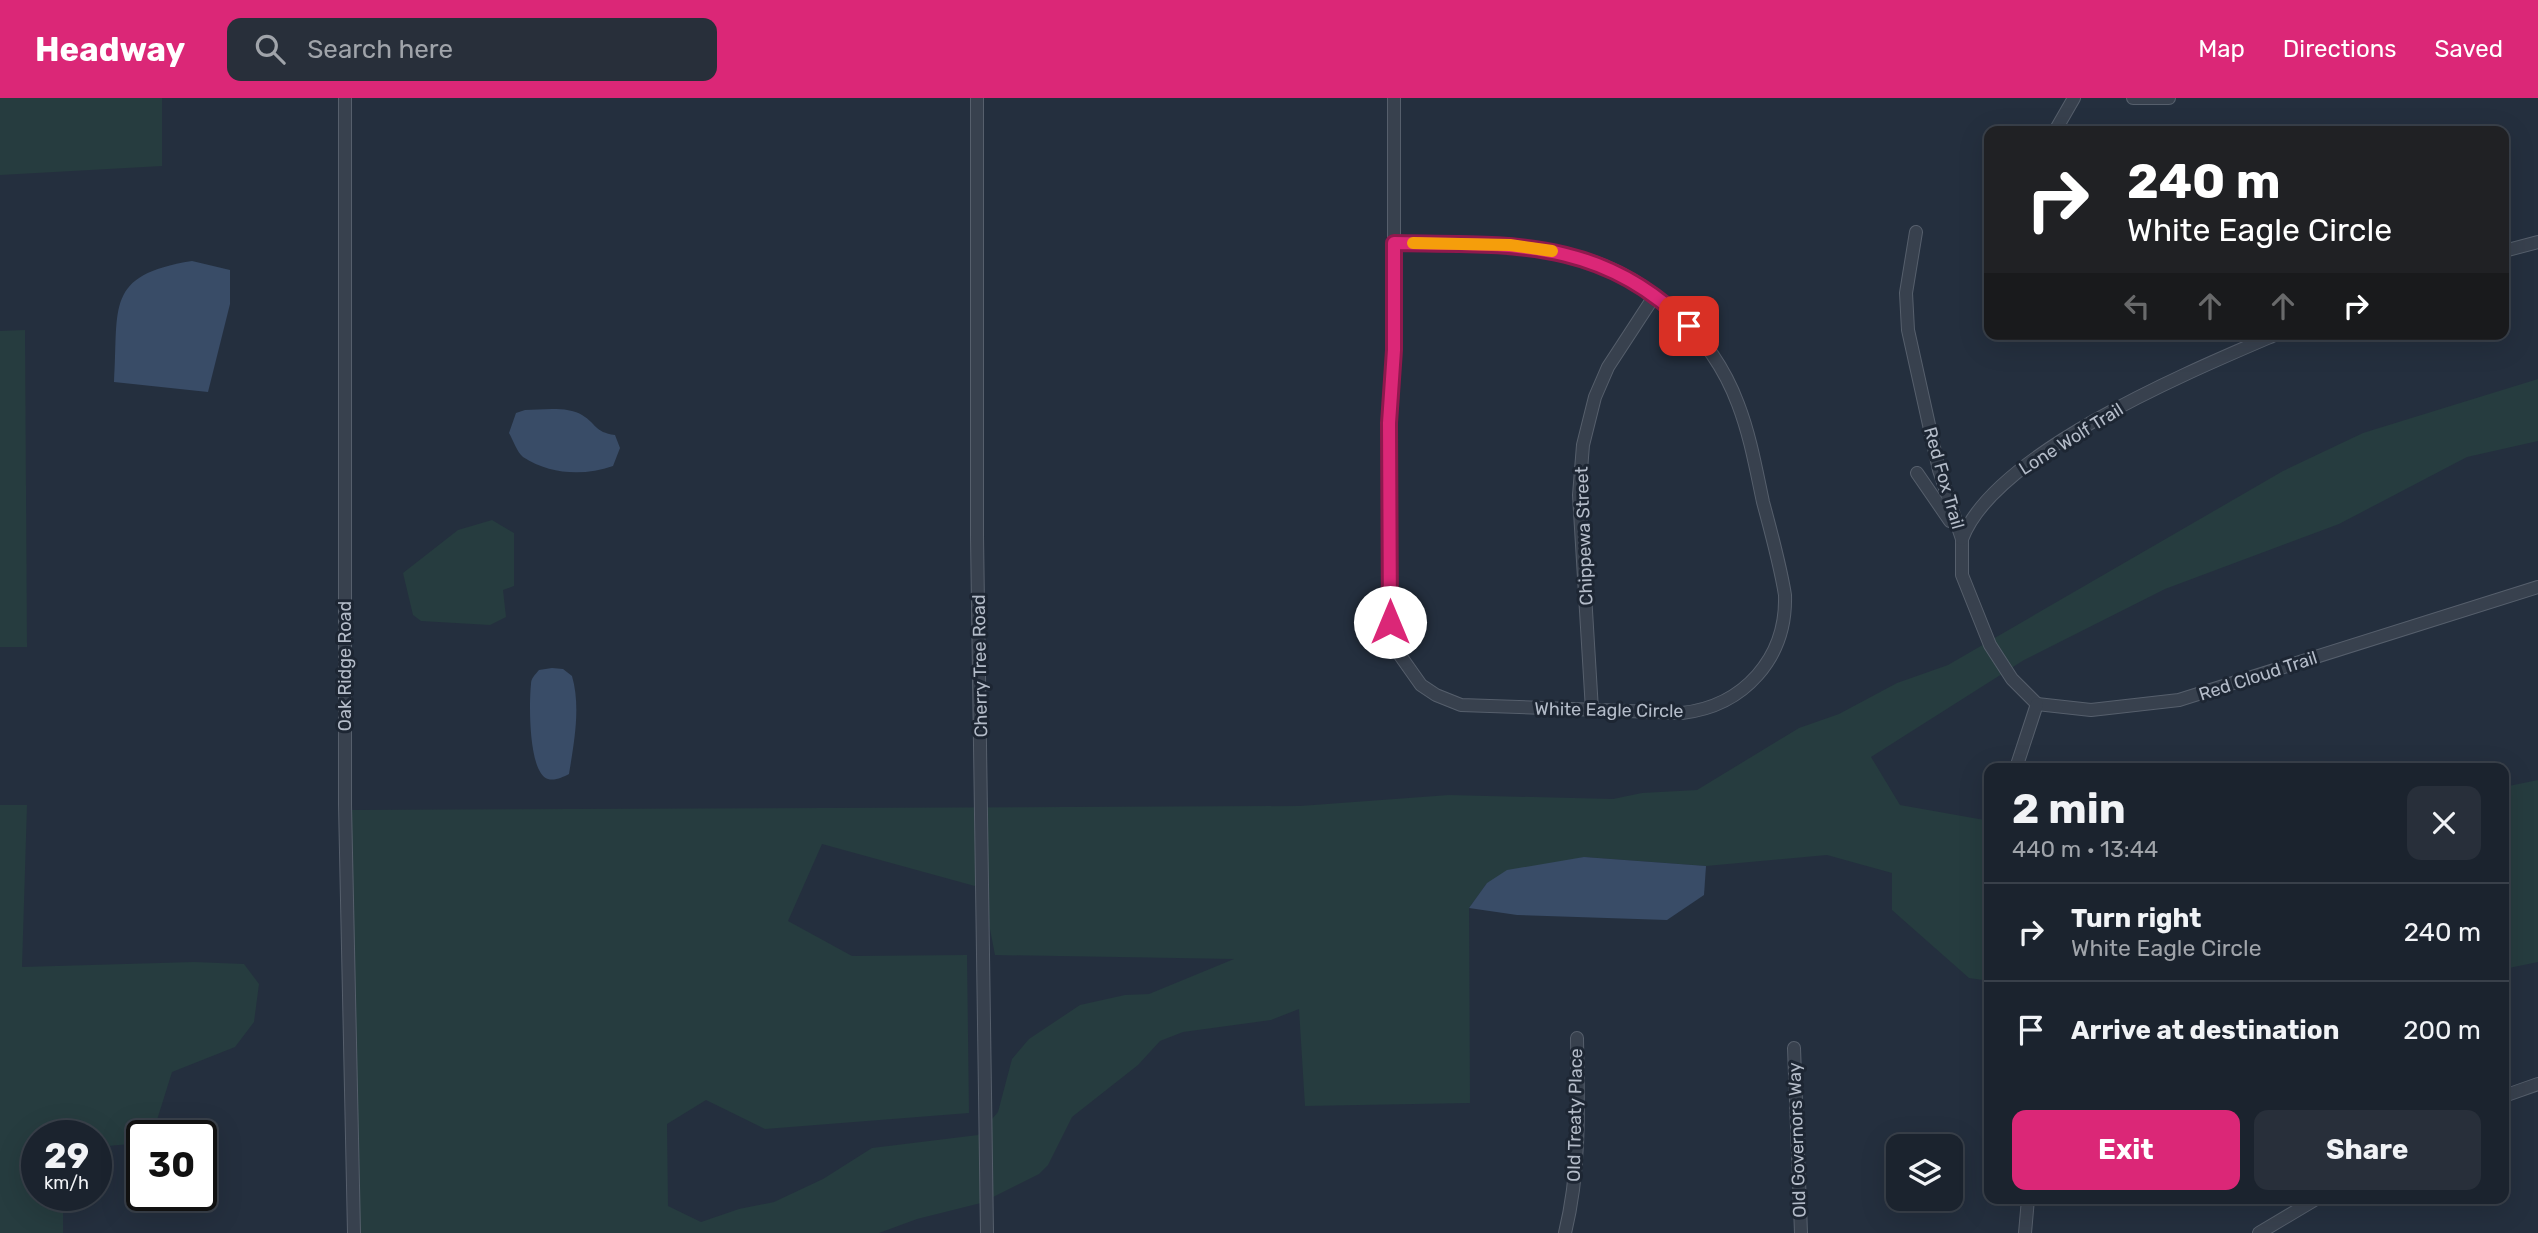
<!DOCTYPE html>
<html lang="en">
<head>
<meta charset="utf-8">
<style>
	body { margin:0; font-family:Rubik,sans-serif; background:#282f3a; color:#f1f3f6; height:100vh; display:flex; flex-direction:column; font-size:26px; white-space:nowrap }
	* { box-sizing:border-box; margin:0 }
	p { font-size:23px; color:#a0a4aa }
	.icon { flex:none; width:38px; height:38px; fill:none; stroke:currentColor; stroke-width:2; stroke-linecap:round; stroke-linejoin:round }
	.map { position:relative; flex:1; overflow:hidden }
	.panel { position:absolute; left:1984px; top:665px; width:525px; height:441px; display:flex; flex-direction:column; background:#1b232e; border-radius:14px; box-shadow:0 7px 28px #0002,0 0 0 2px #39404a }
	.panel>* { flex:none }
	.top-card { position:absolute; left:1984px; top:28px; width:525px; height:214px; border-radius:14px; box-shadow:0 7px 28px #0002,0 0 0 2px #39404a; background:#202124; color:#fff; overflow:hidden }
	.tools { position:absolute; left:1886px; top:1036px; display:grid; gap:14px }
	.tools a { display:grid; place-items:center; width:77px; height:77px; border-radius:14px; background:#1b232e; box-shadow:0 7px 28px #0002,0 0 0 2px #39404a; font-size:35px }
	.speed { position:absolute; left:21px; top:1022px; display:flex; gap:14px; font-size:35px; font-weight:700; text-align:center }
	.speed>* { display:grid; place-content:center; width:91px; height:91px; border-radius:50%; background:#1b232e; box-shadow:0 7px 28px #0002,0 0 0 2px #39404a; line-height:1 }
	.speed small { font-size:18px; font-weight:400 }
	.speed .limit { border:4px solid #111; border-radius:10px; background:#fff; color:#111 }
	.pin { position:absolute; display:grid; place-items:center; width:60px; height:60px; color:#fff; margin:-30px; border-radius:14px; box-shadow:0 4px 10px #0006 }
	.me { position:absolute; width:77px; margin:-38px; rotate:0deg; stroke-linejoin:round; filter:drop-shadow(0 0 5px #0008) }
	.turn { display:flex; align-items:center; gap:24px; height:147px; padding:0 28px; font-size:32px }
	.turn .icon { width:91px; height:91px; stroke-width:2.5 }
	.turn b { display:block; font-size:49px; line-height:60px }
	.lanes { display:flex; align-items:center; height:66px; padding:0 28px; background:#0003; justify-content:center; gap:35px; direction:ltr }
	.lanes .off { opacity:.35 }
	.round { display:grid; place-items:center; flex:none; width:74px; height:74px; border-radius:14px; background:#282f3a }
	.overview { display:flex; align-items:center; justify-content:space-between; height:119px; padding:0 28px }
	h1 { font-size:42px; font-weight:700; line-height:52px }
	.action { display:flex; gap:14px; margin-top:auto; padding:14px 28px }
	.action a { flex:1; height:80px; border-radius:14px; background:#db2777; color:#fff; font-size:28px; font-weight:700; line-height:80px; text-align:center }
	.action a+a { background:#282f3a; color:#f1f3f6 }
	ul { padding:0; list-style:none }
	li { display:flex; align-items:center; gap:21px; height:98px; padding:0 28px; border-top:2px solid #39404a }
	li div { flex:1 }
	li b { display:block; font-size:26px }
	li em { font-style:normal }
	header { display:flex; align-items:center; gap:42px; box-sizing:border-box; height:98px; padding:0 35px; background:#db2777; color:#fff }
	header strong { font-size:33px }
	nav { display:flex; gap:38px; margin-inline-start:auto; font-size:24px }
	.search { width:490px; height:63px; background:#282f3a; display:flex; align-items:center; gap:18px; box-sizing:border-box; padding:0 24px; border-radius:14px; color:#a0a4aa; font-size:26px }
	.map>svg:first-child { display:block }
</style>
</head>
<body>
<header>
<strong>Headway</strong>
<div class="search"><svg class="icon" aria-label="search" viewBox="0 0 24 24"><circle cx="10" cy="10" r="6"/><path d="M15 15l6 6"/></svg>Search here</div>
<nav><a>Map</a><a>Directions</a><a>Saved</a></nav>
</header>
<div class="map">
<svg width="2538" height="1135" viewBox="0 0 2538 1135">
	<rect width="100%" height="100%" fill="#242f3e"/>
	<!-- green -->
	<g fill="#263c3f" fill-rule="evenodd">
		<path d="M0,0H162V68L0,77Z"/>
		<path d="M25,232L27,549H0V233Z"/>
		<path d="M2538,281V343L2467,359L2339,426L2165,491L2024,562L1871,659L1900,707L1990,723V883L1969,880L1892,812V775L1827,757L1706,768L1584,759L1487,785L1469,810L1470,1005L1305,1008L1299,911L1271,922L1183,934L1160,943L1138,967L1072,1019L1048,1067L1039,1076L981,1105L917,1121L879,1135H353L350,712L1300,708L1449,697L1613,701L1642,695L1697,692L1799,630L1839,616L1897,585L1948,567L2283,373L2363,335ZM822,746L982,790L995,857L1234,861L1149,896L1125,897L1080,907L1029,941L1012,961L998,1014L978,1037L872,1050L823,1081L774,1104L739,1111L701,1124L668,1108L667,1026L706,1002L765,1031L969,1015L967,857L852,858L788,823Z"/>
		<path d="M492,422L514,435V488L503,492L506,519L490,527L421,523L413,517L403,475L458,432Z"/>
		<path d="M2538,682V864L2504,871V689Z"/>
		<path d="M0,707H27L22,869L194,864L244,866L259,886L254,924L235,949L172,974L152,1038H142V1045L96,1049V1038H37V1097H63V1135H0Z"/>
	</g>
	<!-- water -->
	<g fill="#394c67">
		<path d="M192,163L230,172V206L208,294L114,284C119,209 104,177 192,163Z"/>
		<path d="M525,312C542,312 567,308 582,317C597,326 594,334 615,337L620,350L613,368C584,378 551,377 523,359C517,354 513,342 509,335L516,315Z"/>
		<path d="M552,570L563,571L572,578C581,609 574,645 569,676C563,679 555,683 548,681C528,675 529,604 531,586C531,580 535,577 539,572Z"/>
		<path d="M1584,759L1706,768L1704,797L1667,822L1517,817L1469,810L1487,785L1507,772Z"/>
	</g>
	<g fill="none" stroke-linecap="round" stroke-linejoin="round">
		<!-- street casing -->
		<g stroke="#565f6c" stroke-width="14">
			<g id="street">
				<path d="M345,0V707L354,1135"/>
				<path d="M977,0V438L987,1135"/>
				<path d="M1394,0V252L1389,325L1390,524L1397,553L1421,587L1436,597L1461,607L1682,615C1744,608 1787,560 1785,497C1780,466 1771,434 1763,404C1756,371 1750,337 1738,306C1712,236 1647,176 1574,158C1516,143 1454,146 1394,145"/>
				<path d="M2133,0H2169"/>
				<path d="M2055,33L2074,0"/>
				<path d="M1916,134L1906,195L1908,232L1939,372L1962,441V477L1990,547L2012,581L2037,606"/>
				<path d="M2504,153L2538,144"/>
				<path d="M1917,375L1950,423"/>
				<path d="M1962,441C1995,354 2193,272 2277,236"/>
				<path d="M2037,606L2091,612L2179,602L2538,489"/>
				<path d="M1592,612L1579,397L1583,347L1595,299L1608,269L1655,197"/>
				<path d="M2016,670L2037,606"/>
				<path d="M1794,950L1801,1135"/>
				<path d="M2504,998L2538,986"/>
				<path d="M1565,1135C1581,1069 1578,1006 1577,940"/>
				<path d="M2025,1135L2028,1101"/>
				<path d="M2259,1135L2316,1101"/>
			</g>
		</g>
		<!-- street -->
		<use href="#street" stroke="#38414e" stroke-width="12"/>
	</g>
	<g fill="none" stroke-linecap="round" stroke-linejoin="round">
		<!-- route casing -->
		<g stroke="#8e194d" stroke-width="18">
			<path id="route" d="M1390,524L1389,325L1394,252V145C1510,147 1601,139 1689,228"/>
		</g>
		<!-- route -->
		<use href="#route" stroke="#db2777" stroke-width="12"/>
		<!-- slow -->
		<path stroke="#f59e0b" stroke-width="12" d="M1413,145L1510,147L1552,153"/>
	</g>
	<g text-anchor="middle" stroke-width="6" stroke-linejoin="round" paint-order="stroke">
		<!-- street labels -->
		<g font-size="18" fill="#b4bcc9" stroke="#1d2633">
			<text transform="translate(2071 341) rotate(-32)" y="6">Lone Wolf Trail</text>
			<text transform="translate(1944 380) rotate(74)" y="6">Red Fox Trail</text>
			<text transform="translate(1584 438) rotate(-92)" y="6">Chippewa Street</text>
			<text transform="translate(345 568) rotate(-90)" y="6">Oak Ridge Road</text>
			<text transform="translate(980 568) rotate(-91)" y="6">Cherry Tree Road</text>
			<text transform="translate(2258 578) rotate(-18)" y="6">Red Cloud Trail</text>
			<text transform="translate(1609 612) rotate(1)" y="6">White Eagle Circle</text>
			<text transform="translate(1575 1017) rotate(-89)" y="6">Old Treaty Place</text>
			<text transform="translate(1797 1042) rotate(-92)" y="6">Old Governors Way</text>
		</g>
	</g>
</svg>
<div class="tools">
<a><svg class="icon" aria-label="layers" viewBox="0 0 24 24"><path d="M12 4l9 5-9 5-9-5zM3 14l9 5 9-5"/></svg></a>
</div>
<div class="speed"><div>29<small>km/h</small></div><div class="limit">30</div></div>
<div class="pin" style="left:1689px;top:228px;background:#d93025"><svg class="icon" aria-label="arrive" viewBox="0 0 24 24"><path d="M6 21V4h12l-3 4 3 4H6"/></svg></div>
<svg class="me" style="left:1390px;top:524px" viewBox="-20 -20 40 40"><circle r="19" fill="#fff"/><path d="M0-13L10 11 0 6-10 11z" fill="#db2777"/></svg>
<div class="top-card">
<div class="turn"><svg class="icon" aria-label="right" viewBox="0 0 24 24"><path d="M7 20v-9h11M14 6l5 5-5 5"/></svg><div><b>240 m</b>White Eagle Circle</div></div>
<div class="lanes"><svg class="icon off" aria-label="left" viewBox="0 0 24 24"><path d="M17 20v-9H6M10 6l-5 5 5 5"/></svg><svg class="icon off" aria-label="ahead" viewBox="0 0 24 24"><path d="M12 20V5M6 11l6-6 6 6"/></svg><svg class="icon off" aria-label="ahead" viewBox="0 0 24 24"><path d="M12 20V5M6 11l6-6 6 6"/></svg><svg class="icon" aria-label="right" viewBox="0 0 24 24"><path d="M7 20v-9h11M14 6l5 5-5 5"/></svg></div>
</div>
<section class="panel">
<div class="overview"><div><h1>2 min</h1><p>440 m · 13:44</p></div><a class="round"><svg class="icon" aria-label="close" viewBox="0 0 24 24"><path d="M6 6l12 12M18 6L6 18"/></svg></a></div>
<ul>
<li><svg class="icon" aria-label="right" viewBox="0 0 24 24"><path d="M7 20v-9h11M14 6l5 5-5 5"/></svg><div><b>Turn right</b><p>White Eagle Circle</p></div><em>240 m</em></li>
<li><svg class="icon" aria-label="arrive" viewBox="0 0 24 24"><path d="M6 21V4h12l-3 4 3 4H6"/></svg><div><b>Arrive at destination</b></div><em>200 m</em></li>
</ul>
<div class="action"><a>Exit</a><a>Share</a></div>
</section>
</div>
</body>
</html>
